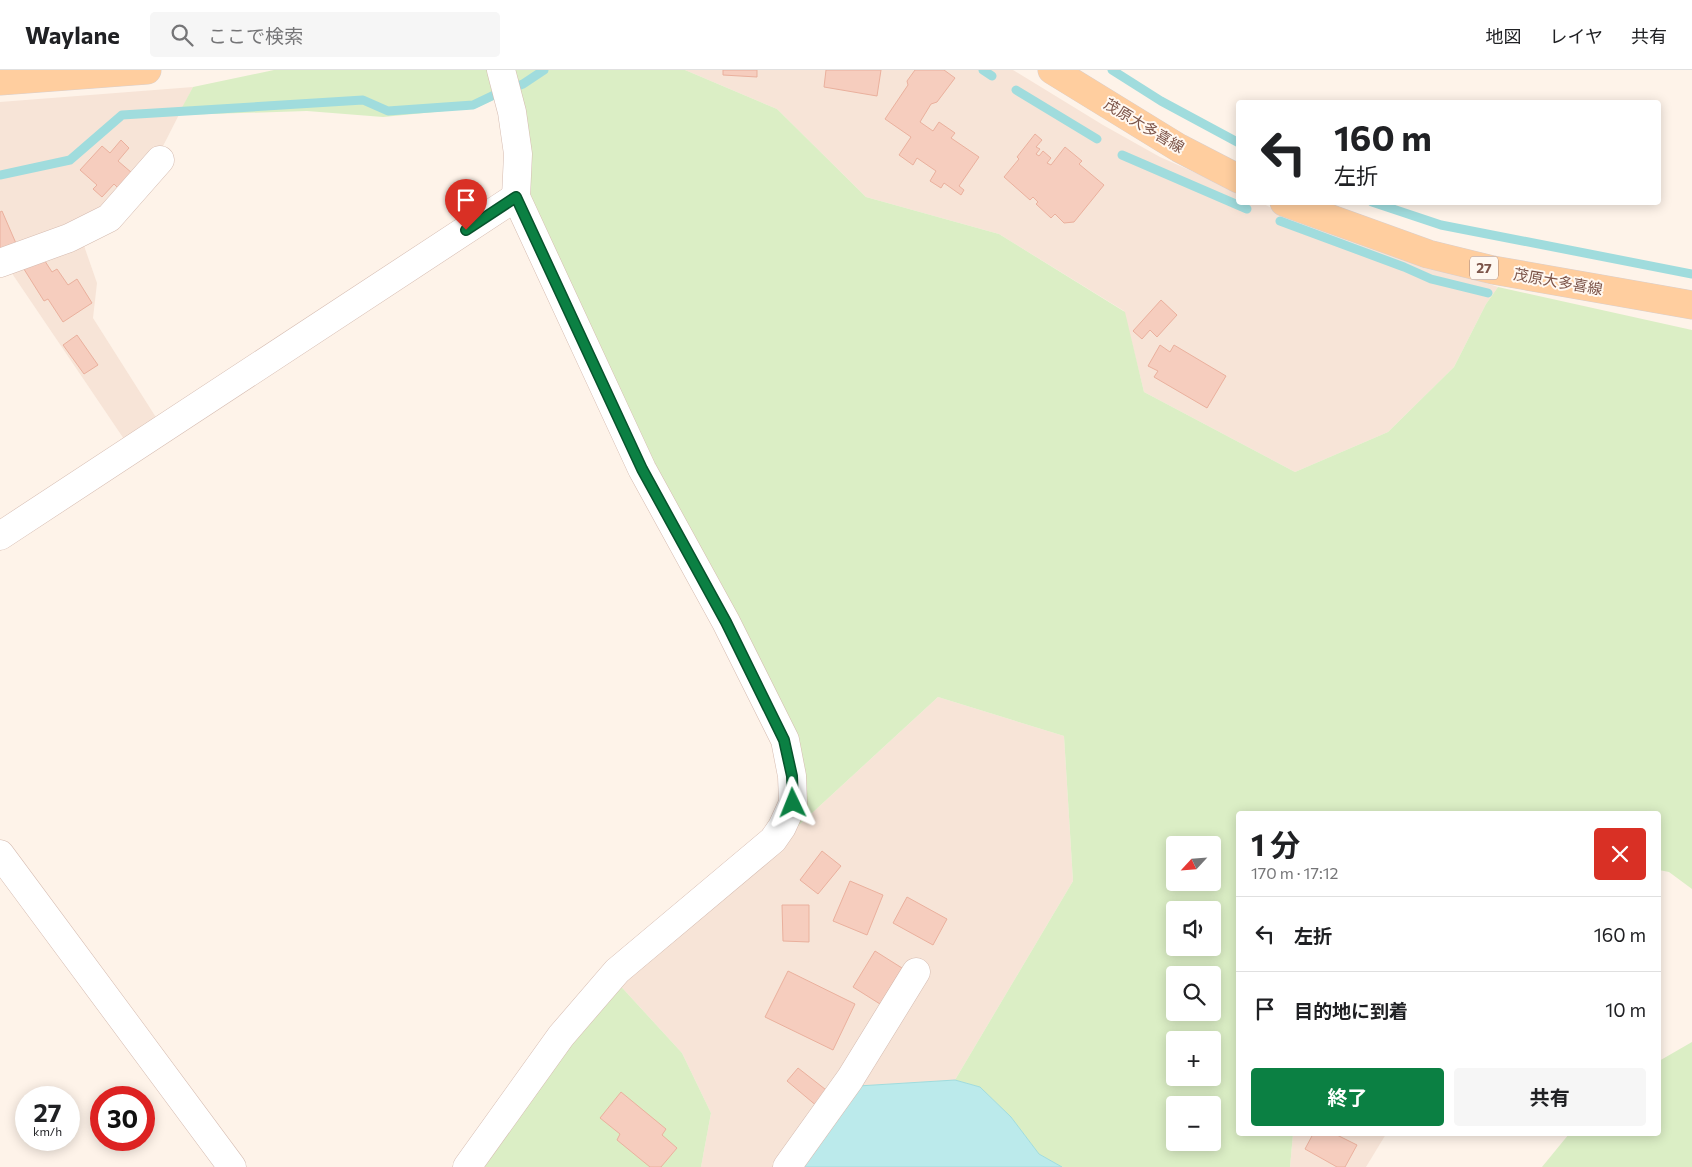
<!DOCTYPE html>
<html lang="ja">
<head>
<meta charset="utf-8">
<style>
	body { margin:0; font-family:Commissioner,"Noto Sans JP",sans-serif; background:#f6f6f6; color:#202124; height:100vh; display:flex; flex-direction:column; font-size:19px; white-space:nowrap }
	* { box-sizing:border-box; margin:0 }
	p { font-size:16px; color:#757577 }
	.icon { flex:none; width:28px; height:28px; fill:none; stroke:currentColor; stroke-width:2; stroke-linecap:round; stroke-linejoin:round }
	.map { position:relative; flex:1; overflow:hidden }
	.panel { position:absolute; left:1236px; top:741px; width:425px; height:325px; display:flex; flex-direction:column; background:#fff; border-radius:5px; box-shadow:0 2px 12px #0003 }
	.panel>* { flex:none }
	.banner { position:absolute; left:1236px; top:30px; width:425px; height:105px; border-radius:5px; box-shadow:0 2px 12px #0003; background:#fff; color:#202124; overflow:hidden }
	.needle { width:32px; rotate:244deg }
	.tools { position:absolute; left:1166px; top:766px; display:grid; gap:10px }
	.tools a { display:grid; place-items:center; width:55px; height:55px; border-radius:5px; background:#fff; box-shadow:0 2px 12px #0003; font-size:25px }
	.speed { position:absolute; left:15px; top:1016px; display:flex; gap:10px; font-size:25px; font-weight:700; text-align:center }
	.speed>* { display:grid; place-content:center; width:65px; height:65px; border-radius:50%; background:#fff; box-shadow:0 2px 12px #0003; line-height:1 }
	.speed small { font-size:12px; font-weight:400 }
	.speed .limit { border:8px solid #d22; background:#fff; color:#111 }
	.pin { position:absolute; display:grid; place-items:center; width:42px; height:42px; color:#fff; margin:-51px -21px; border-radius:50% 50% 50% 0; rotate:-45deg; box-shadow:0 0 5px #0007 }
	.pin .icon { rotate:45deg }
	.me { position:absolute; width:55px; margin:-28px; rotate:358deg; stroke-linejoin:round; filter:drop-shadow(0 0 4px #0008) }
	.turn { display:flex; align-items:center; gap:18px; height:105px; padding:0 15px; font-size:22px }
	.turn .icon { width:65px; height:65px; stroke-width:2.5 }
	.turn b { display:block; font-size:35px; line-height:42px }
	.round { display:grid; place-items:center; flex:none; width:52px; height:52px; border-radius:5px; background:#f6f6f6 }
	.overview { display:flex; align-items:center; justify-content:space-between; height:85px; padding:0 15px }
	h1 { font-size:30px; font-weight:700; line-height:38px }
	.button { display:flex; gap:10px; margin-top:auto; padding:10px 15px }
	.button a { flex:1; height:58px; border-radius:5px; background:#0b8043; color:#fff; font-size:20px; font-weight:700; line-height:58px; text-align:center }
	.button a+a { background:#f6f6f6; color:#202124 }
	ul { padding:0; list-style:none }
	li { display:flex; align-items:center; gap:15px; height:75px; padding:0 15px; border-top:1px solid #e0e0e0 }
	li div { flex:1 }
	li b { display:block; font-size:19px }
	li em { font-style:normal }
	header { display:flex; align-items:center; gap:30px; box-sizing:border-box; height:70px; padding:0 25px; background:#fff; border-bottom:1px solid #e0e0e0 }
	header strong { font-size:24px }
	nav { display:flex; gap:28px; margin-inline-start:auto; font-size:18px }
	.search { width:350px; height:45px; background:#f6f6f6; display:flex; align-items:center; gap:12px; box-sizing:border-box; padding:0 18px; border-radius:5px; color:#757577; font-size:19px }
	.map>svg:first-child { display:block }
</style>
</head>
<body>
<header>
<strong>Waylane</strong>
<div class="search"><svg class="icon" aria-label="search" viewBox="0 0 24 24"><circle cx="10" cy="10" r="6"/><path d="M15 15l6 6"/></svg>ここで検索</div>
<nav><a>地図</a><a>レイヤ</a><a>共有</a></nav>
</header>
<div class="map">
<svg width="1692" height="1097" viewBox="0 0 1692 1097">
	<rect width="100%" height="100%" fill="#fef3e9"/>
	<!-- residential -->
	<g fill="#f7e4d7">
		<path d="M685,0H1013L1103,55L1160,87L1239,122V132L1262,133L1295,150L1498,217L1486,234L1454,297L1388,362L1295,402L1144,322L1124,241L999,164L866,127L777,39Z"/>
		<path d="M193,17L160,82L108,141L0,189V32Z"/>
		<path d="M82,170L97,213L93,248L157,349L126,372L7,196Z"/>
		<path d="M938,627L1064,666L1073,811L955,1010L858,1016L800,1097H701L711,1043L682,983L615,910L786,767Z"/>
		<path d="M1293,1064H1386L1366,1097H1290Z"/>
	</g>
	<!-- green -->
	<g fill="#dbeec5" fill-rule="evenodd">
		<path d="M274,0H495L502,26L476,38L383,47L307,41L178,45L193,17Z"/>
		<path d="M515,0H685L777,39L866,127L999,164L1125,242L1144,322L1295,402L1388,362L1454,297L1486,234L1498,217L1692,260V819L1669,802L1659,800V744H1239V1064H1293L1290,1097H1062L1039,1084L1011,1047L980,1017L955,1010L1073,811L1064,666L938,627L786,767L800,730L655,408L526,135L525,75ZM1175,775H1212V812H1175ZM1175,840H1212V878H1175ZM1175,905H1212V942H1175ZM1175,970H1212V1008H1175ZM1175,1035H1212V1072H1175Z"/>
		<path d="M615,910L682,983L711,1043L701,1097H474Z"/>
		<path d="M1692,972V1097H1542L1569,1064H1659V991Z"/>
	</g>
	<!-- water -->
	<path fill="#bbeaeb" stroke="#a0dcdd" d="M955,1010L980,1017L1011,1047L1039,1084L1062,1097H800L858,1016Z"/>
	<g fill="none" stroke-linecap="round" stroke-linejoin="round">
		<!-- stream -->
		<g stroke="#a0dcdd" stroke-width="9">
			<path d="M983,0L992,6"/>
			<path d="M1112,0L1161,31L1239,73"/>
			<path d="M1016,20L1097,69"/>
			<path d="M1122,85L1247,139"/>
			<path d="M0,105L70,90L122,45L363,30L388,41L473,35L494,25L523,14L544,0"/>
			<path d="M1372,132L1441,155L1692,204"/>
			<path d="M1280,151L1404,197L1431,209L1488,223"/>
		</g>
	</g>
	<!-- building -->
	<g fill="#f6cdbe" stroke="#eab09d">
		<path d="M723,0H757V7L723,5Z"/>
		<path d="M826,0H881L877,26L824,17Z"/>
		<path d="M915,0H944L955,8L937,32L931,34L920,52L933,61L939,52L955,63L951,68L979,87L959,116L964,120L961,125L944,113L941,118L930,111L936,101L917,88L913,95L899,85L911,67L885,49L908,15L907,11Z"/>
		<path d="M1035,64L1042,70L1036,77L1040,79L1036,84L1039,86L1043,81L1051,88L1047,93L1051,95L1065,77L1082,91L1079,94L1104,115L1074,152L1064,153L1055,144L1051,148L1036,134L1038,132L1033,127L1030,130L1004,107L1019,89L1017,87Z"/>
		<path d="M121,70L129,78L118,91L132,103L118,118L114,114L102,127L93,119L97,115L80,100L102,76L110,83Z"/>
		<path d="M2,141L18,178L0,180V142Z"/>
		<path d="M41,185L52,202L57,199L68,215L77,209L92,233L63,252L48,229L44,231L22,196Z"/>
		<path d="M1161,230L1177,245L1157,267L1150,260L1142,269L1133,261Z"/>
		<path d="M77,265L98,295L84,304L63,275Z"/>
		<path d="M1160,275L1170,282L1174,275L1226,306L1207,338L1154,307L1158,301L1148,296Z"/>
		<path d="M822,781L841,796L818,824L800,810Z"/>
		<path d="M850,811L883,825L867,865L833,851Z"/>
		<path d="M907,827L947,849L933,875L893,853Z"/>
		<path d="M782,835H809V872L783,871Z"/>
		<path d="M875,881L902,898L880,934L853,917Z"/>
		<path d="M788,901L855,934L833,980L765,947Z"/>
		<path d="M798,998L830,1023L818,1037L787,1011Z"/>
		<path d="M621,1022L666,1059L662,1065L677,1078L661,1097H650L617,1070L620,1064L600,1048Z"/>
		<path d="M1313,1064H1335L1357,1075L1345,1097H1337L1305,1079Z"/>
	</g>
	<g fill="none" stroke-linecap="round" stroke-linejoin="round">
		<!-- minor casing -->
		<g stroke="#d5bbb0" stroke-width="29">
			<g id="minor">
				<path d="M0,193L69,168L109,148L160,90"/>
				<path d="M0,466L516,127"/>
				<path d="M0,784L232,1097"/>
				<path d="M467,1097L561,966L617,901L773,770L782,757L793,733L792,706L785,670L726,552L642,399L516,127L518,84L512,42L501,0"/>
				<path d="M787,1097L850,1009L916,902"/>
			</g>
		</g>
		<!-- major casing -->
		<g stroke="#dacfcc" stroke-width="29">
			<g id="major">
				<path d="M1052,0L1179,78L1239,109"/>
				<path d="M0,11L147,0"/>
				<path d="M1284,132L1428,184L1493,200L1692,235"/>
			</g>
		</g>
		<!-- minor -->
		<use href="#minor" stroke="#fff" stroke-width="28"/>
		<!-- major -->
		<use href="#major" stroke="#ffce9f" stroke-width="28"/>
	</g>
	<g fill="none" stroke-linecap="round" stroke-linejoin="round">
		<!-- route casing -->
		<g stroke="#07532c" stroke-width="12">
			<path id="route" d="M466,160L516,127L642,399L726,552L784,670L792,706L793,733"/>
		</g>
		<!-- route -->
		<use href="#route" stroke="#0b8043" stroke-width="9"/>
	</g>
	<g text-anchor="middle" stroke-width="4" stroke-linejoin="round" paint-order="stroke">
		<!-- shield labels -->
		<rect fill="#fff8f1" stroke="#a3857b" stroke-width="1" x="1470" y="186.5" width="28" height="23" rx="4"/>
		<g font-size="14" font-weight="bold" fill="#7c5449">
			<text x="1484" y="203">27</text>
		</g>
		<!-- street labels -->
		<g font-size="15" fill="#7c5449" stroke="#fff8f1">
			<text transform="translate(1144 56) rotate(31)" y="5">茂原大多喜線</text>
			<text transform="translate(1558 212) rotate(10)" y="5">茂原大多喜線</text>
		</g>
	</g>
</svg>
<div class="tools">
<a><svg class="needle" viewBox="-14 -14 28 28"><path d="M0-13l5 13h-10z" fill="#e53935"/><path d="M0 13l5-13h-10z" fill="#757577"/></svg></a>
<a><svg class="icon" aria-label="sound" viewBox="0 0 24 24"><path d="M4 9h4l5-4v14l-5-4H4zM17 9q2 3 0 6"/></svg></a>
<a><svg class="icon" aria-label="search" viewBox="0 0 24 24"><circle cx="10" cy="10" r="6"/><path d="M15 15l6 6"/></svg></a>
<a>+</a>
<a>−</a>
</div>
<div class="speed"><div>27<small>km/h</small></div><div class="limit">30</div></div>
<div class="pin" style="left:466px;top:160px;background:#d93025"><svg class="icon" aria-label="arrive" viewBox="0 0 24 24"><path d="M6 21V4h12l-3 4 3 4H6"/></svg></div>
<svg class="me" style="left:793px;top:733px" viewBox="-20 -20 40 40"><path d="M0-17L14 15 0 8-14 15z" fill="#0b8043" stroke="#fff" stroke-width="4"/></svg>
<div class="banner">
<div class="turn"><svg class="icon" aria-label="left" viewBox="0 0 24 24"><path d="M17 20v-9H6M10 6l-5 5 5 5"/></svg><div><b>160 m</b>左折</div></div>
</div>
<section class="panel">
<div class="overview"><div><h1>1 分</h1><p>170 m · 17:12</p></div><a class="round" style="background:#d93025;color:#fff"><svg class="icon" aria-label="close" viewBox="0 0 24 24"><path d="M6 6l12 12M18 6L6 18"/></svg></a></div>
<ul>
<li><svg class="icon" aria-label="left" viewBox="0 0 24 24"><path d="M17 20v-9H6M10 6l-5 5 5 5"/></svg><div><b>左折</b></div><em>160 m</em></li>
<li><svg class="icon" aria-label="arrive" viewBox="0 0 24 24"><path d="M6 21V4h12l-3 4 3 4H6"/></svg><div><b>目的地に到着</b></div><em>10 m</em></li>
</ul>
<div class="button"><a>終了</a><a>共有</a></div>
</section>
</div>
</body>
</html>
